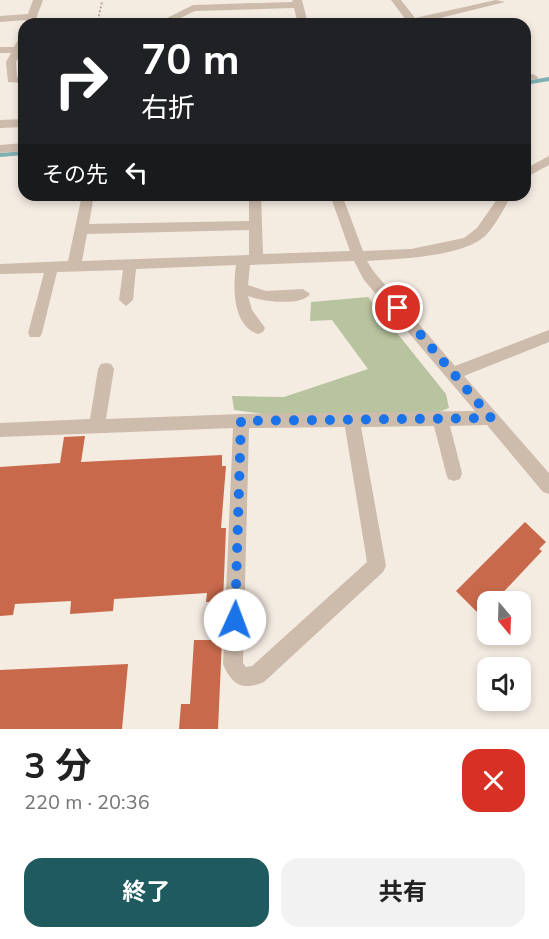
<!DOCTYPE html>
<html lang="ja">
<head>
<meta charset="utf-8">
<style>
	body { margin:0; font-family:"Nunito Sans","Noto Sans JP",sans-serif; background:#f2f2f2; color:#222; height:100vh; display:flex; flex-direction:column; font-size:22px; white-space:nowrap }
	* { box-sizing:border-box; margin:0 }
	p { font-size:20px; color:#767676 }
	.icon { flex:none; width:33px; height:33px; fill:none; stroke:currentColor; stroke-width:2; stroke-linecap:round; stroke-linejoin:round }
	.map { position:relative; height:729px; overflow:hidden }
	.side { display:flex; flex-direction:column; background:#fff; flex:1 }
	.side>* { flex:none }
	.top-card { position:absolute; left:18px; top:18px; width:513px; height:183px; border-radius:18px; box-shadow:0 3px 9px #0003; background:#202124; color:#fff; overflow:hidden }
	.needle { width:39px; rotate:161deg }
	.controls { position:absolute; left:477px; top:591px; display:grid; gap:12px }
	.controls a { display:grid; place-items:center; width:54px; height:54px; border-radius:12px; background:#fff; box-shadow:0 3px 9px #0003; font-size:30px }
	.pin { position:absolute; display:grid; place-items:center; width:51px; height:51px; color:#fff; margin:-26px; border:3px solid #fff; border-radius:50%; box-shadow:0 2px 6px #0007 }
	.me { position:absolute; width:66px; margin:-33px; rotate:2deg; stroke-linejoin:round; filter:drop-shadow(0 0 4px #0008) }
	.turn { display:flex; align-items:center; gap:21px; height:126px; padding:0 24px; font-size:27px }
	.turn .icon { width:78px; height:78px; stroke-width:2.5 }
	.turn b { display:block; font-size:42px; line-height:51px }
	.then { display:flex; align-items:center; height:57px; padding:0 24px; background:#0003; gap:12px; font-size:22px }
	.round { display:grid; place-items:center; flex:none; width:63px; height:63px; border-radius:18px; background:#f2f2f2 }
	.head { display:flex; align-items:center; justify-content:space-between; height:102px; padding:0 24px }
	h1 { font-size:36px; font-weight:700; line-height:45px }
	.action { display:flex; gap:12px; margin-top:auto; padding:12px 24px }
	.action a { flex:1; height:69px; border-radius:18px; background:#1f5a5e; color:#fff; font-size:24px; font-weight:700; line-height:69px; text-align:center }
	.action a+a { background:#f2f2f2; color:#222 }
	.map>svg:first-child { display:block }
</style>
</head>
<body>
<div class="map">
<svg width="549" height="729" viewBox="0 0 549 729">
	<rect width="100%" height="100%" fill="#f4ebe1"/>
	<!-- green -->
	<path fill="#b8c4a0" d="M368,297L446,394L449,408L439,412L293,418L234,410L232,396L284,397L368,369L332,320L310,321L311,302Z"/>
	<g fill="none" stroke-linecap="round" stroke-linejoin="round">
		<!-- stream -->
		<g stroke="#7fb0b2" stroke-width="4">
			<path d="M525,83L549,79"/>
			<path d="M0,155L24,153"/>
		</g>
	</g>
	<!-- building -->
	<g fill="#c8694b">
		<path d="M85,436L81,462L222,455V466H226L221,528H226L223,602H206L207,593L114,599L113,611L70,614L71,601L15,604L13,615L0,616V467L60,463L64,437Z"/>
		<path d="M525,522L546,542L539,549L542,551L494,602H488L478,613L456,591Z"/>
		<path d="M194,640H222L218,729H179L181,704H190Z"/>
		<path d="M128,664L122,729H0V670Z"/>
	</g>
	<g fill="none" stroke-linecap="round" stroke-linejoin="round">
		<!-- path -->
		<path stroke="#b9a596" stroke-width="2" stroke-dasharray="2 2" stroke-linecap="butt" d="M97,24L102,2"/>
		<!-- minor -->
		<g fill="#cdbbac" fill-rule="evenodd">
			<path d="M33,0H43L34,24H24L26,20L0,22V16L28,14Z"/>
			<path d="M292,0H302L308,24H298L294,8L195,11L168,24H155L193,5L293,2Z"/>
			<path d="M391,0H401L415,18L496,0L505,2L416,24H396L406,20Z"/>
			<path d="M24,34V53H21L16,62L17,77H24V83L8,82L6,62L11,53H0V47H14L21,35Z"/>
			<path d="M533,74L538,77L537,79L525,81V75Z"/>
			<path d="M24,119V127L0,128V120Z"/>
			<path d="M24,143V151L0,153V145Z"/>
			<path d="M549,156V165L525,178V169Z"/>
			<path d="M82,195H94L89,224L249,221V195H261L263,254L350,251L330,195H342L363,251L411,249L464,238L477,228L500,195H512C504,208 497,223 487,234C466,257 398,259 367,261L374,272L455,366L549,330V342L464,376L549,473V494L543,492L487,425L450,426L462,473L460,479L454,481L448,479L446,473L434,426L361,427L386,566L383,572L264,682C242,691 232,685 223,664L233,428L0,437V423L90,419L98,369L101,364L106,363L111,364L114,369L106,419L241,414L475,411L364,280L354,261L250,265L248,285L266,291L303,289L310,294C301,307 261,301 248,296L252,310L265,328L263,332L258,334C232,325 233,287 236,265L136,269L133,300L126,306L119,300L123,270L57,272L42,333L40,337H30L28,333L44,273L0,274V264L68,261ZM249,230V255L82,261L87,234ZM345,427L367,562L252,666L246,667L243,663L249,428Z"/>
		</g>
	</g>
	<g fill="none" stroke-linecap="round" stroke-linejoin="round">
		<!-- route -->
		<path stroke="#1a73e8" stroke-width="10" stroke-dasharray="0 18" d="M235,620L241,421L491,418L398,308"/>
	</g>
</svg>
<div class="controls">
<a><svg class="needle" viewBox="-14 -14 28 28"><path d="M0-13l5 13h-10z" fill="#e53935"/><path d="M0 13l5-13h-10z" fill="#767676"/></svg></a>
<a><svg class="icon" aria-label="sound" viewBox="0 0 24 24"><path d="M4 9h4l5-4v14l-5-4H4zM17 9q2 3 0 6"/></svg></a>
</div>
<div class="pin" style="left:398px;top:308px;background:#d93025"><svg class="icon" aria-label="arrive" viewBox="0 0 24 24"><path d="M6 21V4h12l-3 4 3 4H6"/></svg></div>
<svg class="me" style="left:235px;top:620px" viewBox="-20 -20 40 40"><circle r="19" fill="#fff"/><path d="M0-13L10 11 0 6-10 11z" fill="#1a73e8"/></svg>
<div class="top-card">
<div class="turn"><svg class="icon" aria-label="right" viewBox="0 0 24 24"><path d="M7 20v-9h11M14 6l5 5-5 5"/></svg><div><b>70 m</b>右折</div></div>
<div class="then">その先<svg class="icon" aria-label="left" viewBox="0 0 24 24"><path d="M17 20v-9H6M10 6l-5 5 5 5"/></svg></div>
</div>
</div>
<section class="side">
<div class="head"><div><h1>3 分</h1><p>220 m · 20:36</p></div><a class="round" style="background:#d93025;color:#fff"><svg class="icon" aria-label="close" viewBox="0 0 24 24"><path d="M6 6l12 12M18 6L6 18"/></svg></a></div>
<div class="action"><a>終了</a><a>共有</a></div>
</section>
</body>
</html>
